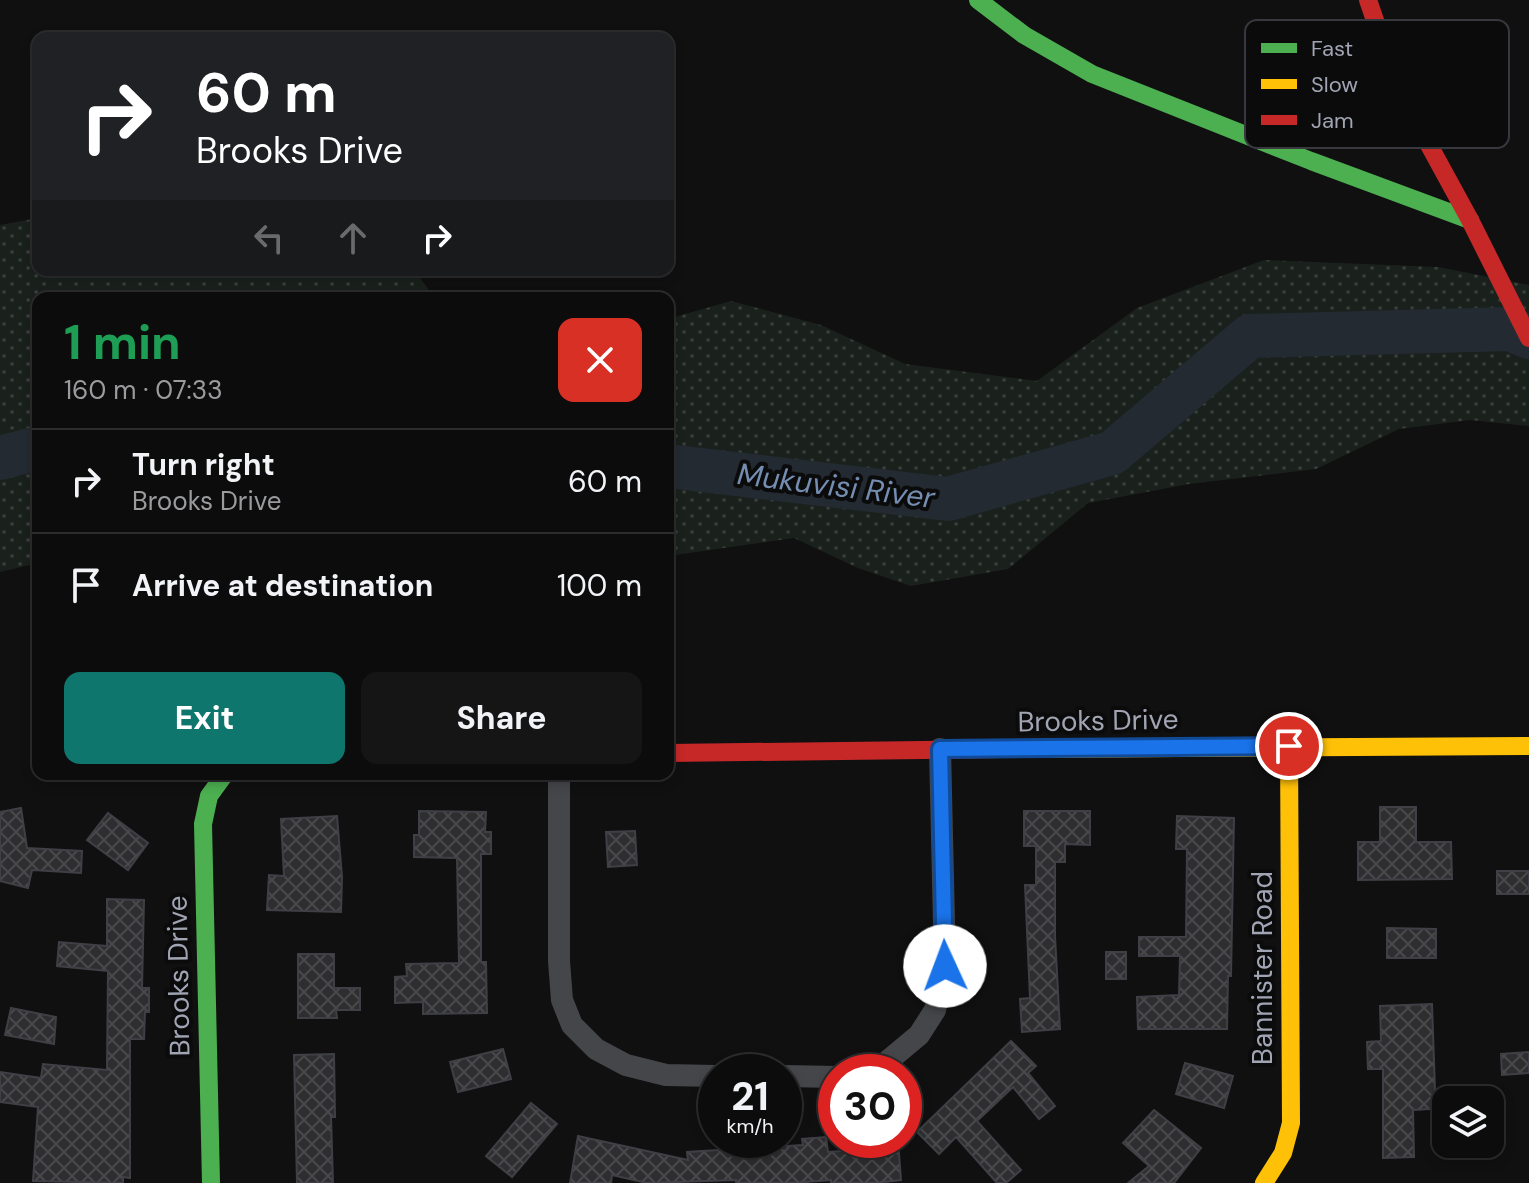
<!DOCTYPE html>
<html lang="en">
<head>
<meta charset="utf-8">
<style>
	body { margin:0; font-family:"DM Sans",sans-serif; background:#151516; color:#f1f3f6; height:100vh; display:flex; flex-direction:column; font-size:30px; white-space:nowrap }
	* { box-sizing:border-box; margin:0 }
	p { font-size:26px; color:#9a9b9d }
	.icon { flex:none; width:44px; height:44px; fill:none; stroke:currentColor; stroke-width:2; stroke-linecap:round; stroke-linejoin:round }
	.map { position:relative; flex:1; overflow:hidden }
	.side { position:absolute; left:32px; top:292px; width:642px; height:488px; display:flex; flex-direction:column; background:#0c0c0d; border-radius:16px; box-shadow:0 4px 12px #0003,0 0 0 2px #2c2c2e }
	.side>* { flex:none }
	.hud { position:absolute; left:32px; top:32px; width:642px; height:244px; border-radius:16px; box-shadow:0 4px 12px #0003,0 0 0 2px #2c2c2e; background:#202124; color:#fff; overflow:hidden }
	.fabs { position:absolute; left:1432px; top:1086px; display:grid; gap:16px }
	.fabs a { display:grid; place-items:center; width:72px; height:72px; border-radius:16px; background:#0c0c0d; box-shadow:0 4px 12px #0003,0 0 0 2px #2c2c2e; font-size:40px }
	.speed { position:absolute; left:698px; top:1054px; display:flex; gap:16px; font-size:40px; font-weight:700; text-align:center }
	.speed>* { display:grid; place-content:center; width:104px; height:104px; border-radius:50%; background:#0c0c0d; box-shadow:0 4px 12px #0003,0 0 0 2px #2c2c2e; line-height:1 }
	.speed small { font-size:20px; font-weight:400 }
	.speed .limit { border:12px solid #d22; background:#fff; color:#111 }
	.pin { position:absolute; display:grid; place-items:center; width:68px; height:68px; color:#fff; margin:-34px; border:4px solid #fff; border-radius:50%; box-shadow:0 2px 8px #0007 }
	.me { position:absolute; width:88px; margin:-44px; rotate:358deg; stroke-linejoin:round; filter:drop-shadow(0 0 6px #0008) }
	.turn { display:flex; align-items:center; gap:28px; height:168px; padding:0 32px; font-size:36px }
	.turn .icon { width:104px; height:104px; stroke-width:2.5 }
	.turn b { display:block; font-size:56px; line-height:68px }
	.lanes { display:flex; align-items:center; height:76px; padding:0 32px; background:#0003; justify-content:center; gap:40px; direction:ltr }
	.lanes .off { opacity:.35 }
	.round { display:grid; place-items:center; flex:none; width:84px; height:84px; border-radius:16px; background:#151516 }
	.summary { display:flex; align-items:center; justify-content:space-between; height:136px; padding:0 32px }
	h1 { font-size:48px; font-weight:700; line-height:60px; color:#1e9e55 }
	.cta { display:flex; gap:16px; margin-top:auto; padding:16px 32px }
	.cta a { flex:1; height:92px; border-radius:16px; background:#0f766e; color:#fff; font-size:32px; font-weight:700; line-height:92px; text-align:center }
	.cta a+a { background:#151516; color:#f1f3f6 }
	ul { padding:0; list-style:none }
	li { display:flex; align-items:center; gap:24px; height:104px; padding:0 32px; border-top:2px solid #2c2c2e }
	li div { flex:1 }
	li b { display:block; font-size:30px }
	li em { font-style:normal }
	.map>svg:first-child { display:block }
</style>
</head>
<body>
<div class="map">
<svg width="1529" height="1183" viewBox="0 0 1529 1183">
	<defs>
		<pattern id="grass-dots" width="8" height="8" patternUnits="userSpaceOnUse" patternTransform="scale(2)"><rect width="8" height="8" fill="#1a211c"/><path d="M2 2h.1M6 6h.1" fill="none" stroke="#383e3b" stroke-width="1.8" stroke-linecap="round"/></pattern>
		<pattern id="building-cross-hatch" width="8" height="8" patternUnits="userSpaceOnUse" patternTransform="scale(2)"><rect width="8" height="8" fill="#2e2e30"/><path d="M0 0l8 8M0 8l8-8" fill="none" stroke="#49494c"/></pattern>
	</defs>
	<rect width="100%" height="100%" fill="#101011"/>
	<!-- grass -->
	<g fill="url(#grass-dots)">
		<path d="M38,218V270H414L435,298H38V563L0,572V225Z"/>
		<path d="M1264,260L1438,267L1529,285V426L1470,420L1399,429L1316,469L1189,484L1088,503L1008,569L911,586L858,568L794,538L668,556V319L731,301L821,325L905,364L1037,381L1137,308Z"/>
	</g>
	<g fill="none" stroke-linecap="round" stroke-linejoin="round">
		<!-- river -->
		<g stroke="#242a32" stroke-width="44">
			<path d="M0,458L38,448"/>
			<path d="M668,466L948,499L1112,453L1250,336L1510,329L1529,337"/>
		</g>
	</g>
	<!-- building -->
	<g fill="url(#building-cross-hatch)" stroke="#3f4045" stroke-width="2">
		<path d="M1380,807H1416V842H1451L1452,879L1358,880V842H1380Z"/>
		<path d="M21,808L27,848L82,851L81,873L32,870L28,888L0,881V812Z"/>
		<path d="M419,811L486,812L485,832H491V854H481V962H486L487,1013L423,1014V1002L395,1003V977L407,976L406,964L459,963L457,858L414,857V835H419Z"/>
		<path d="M1024,811H1090V845L1065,844V862H1055V936L1060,1029L1022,1032L1020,999L1030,998L1025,885H1036V846H1024Z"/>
		<path d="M108,813L148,843L128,870L87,840Z"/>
		<path d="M337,816L342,877L341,912L267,910L269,875L284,876L281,819Z"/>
		<path d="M1177,816L1234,818L1231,976H1228L1227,1029H1138L1137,997L1179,995L1180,956H1139V937H1186L1187,849H1176Z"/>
		<path d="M635,831L637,865L608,867L606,832Z"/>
		<rect x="1497" y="871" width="32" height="23"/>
		<path d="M107,899L144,900L142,988H149V1012H145L144,1039H130V1178L123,1177V1183L33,1181L38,1107L0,1102V1072L41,1078L43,1064L107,1070L108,971L57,966L59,942L107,946Z"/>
		<path d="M1387,928L1436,929V958H1387Z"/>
		<rect x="1106" y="952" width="20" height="27"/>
		<path d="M298,954H334V988H360V1010H336L337,1018H298Z"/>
		<path d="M1432,1004L1435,1090H1446V1108L1413,1110L1414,1157L1383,1158V1069H1368L1367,1042L1381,1041L1380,1006Z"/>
		<path d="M11,1008L56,1017L54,1044L5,1035Z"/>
		<path d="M1011,1041L1036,1066L1028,1073L1055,1106L1039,1119L1013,1087L977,1121L1021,1170L1006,1183H997L956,1137L939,1154L917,1132Z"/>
		<path d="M503,1049L511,1079L458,1092L450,1062Z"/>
		<path d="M1529,1052V1073L1502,1075L1501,1054Z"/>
		<path d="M334,1054L335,1117H331L333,1183H297L294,1055Z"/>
		<path d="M1185,1063L1233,1076L1224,1108L1176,1094Z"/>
		<path d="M531,1103L557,1124L512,1177L486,1156Z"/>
		<path d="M1154,1110L1201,1148L1174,1183H1128L1149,1166L1123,1143Z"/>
		<path d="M578,1136L688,1160L687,1152L803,1145L802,1139L826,1137L828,1152L873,1149V1140H898L901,1180L875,1183H831V1180L792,1183H736V1180L647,1183L612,1175L611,1183H570Z"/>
	</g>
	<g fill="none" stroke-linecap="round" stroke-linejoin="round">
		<!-- street -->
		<g stroke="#454649" stroke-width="22">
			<path d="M559,774V961L562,1000L572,1025L596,1049L626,1065L666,1075L716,1076"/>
			<path d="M867,1072L883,1065L919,1035L935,1010L945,966L940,749"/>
			<path d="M784,1076L836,1077"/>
		</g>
		<!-- fast -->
		<g stroke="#4caf50" stroke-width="18">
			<path d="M978,0L1024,35L1092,74L1311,161L1470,220"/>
			<path d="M211,1183L203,824L209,796L225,774"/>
		</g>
		<!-- slow -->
		<g stroke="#ffc107" stroke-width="18">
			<path d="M1004,749L1529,746"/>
			<path d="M1264,1183L1283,1153L1291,1123L1289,746"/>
		</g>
		<!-- jam -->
		<g stroke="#c62828" stroke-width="18">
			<path d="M1368,0L1399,90L1470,220L1529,338"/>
			<path d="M668,753L1004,749"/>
		</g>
	</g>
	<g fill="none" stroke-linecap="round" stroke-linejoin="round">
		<!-- route casing -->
		<g stroke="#114b97" stroke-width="20">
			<path id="route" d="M945,966L940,749L1289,746"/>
		</g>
		<!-- route -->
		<use href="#route" stroke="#1a73e8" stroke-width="14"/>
	</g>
	<g text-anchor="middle" stroke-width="8" stroke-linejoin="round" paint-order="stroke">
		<!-- street labels -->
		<g font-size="28" fill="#a0a4b3" stroke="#0b0b0c">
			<text transform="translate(1098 720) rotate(-1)" y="10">Brooks Drive</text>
			<text transform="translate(1262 968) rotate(-90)" y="10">Bannister Road</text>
			<text transform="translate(178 976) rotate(-91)" y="10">Brooks Drive</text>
		</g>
		<!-- water labels -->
		<g font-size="30" font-style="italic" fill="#748db1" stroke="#0b0b0c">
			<text transform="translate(836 486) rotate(7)" y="10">Mukuvisi River</text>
		</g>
	</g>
	<!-- legend -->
	<rect x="1245" y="20" width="264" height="128" rx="12" fill="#0b0b0c" stroke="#38393e" stroke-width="2"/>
	<rect x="1261" y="43" width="36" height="10" fill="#4caf50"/>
	<rect x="1261" y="79" width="36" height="10" fill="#ffc107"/>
	<rect x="1261" y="115" width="36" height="10" fill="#c62828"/>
	<g font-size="22" fill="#a0a4b3">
		<text x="1311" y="56">Fast</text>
		<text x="1311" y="92">Slow</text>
		<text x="1311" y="128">Jam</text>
	</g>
</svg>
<div class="fabs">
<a><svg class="icon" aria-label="layers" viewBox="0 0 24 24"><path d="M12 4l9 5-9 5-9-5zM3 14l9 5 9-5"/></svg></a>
</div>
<div class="speed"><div>21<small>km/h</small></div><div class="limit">30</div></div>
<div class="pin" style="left:1289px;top:746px;background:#d93025"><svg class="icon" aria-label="arrive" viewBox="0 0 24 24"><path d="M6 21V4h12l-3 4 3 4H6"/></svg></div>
<svg class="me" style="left:945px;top:966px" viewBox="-20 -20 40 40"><circle r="19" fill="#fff"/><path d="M0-13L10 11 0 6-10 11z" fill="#1a73e8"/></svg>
<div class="hud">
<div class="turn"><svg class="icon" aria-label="right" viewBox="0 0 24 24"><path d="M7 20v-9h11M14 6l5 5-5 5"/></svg><div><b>60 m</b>Brooks Drive</div></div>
<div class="lanes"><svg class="icon off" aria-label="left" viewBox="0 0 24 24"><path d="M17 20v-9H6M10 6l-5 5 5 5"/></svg><svg class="icon off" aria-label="ahead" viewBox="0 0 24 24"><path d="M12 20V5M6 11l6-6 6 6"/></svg><svg class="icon" aria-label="right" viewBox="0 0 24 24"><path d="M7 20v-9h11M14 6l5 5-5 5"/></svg></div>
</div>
<section class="side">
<div class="summary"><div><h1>1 min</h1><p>160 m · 07:33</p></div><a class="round" style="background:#d93025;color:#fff"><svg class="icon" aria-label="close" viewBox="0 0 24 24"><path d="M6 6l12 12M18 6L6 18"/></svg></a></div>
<ul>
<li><svg class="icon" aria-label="right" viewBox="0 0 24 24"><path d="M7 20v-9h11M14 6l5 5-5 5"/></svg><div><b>Turn right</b><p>Brooks Drive</p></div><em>60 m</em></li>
<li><svg class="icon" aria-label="arrive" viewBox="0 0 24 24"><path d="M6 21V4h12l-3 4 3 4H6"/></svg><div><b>Arrive at destination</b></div><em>100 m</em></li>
</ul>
<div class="cta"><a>Exit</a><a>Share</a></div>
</section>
</div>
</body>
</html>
